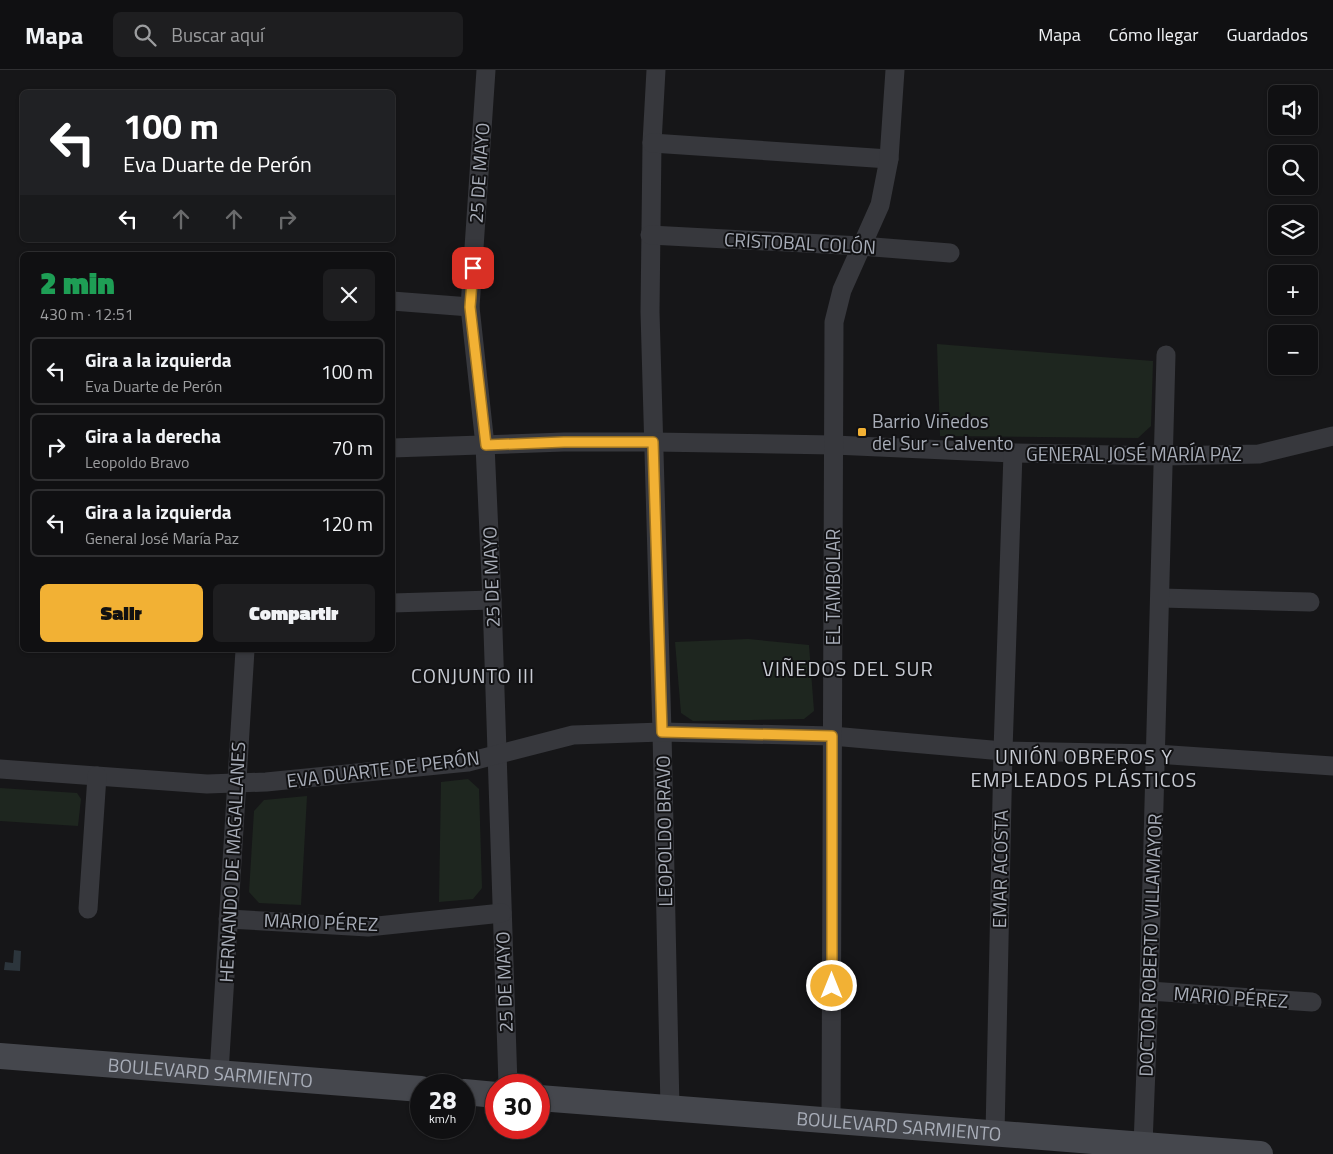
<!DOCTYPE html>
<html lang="es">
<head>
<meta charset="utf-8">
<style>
	body { margin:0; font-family:"Titillium Web",sans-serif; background:#1e1e20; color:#f1f3f6; height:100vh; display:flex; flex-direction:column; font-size:19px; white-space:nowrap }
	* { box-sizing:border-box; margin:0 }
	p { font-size:16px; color:#9c9d9f }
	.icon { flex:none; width:28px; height:28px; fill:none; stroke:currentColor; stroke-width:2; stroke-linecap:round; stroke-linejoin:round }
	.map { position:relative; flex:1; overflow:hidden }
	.side { position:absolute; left:20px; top:182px; width:375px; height:400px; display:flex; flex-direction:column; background:#101012; border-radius:8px; box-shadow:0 1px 4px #0004,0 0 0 1px #303032 }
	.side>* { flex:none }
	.guide { position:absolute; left:20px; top:20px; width:375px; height:152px; border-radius:8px; box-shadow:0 1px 4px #0004,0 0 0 1px #303032; background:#202124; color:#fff; overflow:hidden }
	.controls { position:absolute; left:1268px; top:15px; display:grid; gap:10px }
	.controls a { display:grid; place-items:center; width:50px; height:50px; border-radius:8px; background:#101012; box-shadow:0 1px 4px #0004,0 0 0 1px #303032; font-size:25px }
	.speed { position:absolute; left:410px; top:1004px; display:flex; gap:10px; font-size:25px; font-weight:700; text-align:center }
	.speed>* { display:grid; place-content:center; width:65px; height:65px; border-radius:50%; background:#101012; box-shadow:0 1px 4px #0004,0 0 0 1px #303032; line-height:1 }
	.speed small { font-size:12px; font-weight:400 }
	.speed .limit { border:8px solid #d22; background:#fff; color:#111 }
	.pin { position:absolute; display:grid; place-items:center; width:42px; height:42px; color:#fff; margin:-21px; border-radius:10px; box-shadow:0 2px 8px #0006 }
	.me { position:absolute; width:55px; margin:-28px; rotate:0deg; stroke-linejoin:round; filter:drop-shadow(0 0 4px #0008) }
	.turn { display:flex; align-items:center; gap:18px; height:105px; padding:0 20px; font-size:22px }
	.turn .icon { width:65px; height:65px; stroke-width:2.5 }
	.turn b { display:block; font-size:35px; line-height:42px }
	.lanes { display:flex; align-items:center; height:48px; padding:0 20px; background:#0003; justify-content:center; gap:25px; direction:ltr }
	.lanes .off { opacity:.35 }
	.round { display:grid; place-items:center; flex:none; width:52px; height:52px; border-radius:8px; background:#1e1e20 }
	.overview { display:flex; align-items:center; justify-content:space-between; height:85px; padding:0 20px }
	h1 { font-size:30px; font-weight:800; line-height:38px; color:#1e9e55 }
	.cta { display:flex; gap:10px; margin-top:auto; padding:10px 20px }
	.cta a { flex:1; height:58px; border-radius:8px; background:#f2b134; color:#111; font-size:20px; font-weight:800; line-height:58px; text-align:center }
	.cta a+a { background:#1e1e20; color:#f1f3f6 }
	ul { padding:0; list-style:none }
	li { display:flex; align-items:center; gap:15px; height:68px; margin:0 10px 8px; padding:0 10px; border:2px solid #303032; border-radius:8px }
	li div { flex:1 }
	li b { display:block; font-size:19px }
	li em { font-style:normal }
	header { display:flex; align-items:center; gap:30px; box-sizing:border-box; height:70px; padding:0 25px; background:#101012; border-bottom:1px solid #303032 }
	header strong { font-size:24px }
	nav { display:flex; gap:28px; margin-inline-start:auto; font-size:18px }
	.search { width:350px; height:45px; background:#1e1e20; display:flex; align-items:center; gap:12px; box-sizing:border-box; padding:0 18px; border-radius:8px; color:#9c9d9f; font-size:19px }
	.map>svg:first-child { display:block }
</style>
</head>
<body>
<header>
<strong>Mapa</strong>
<div class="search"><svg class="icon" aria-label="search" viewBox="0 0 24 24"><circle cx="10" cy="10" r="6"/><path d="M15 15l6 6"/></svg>Buscar aquí</div>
<nav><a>Mapa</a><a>Cómo llegar</a><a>Guardados</a></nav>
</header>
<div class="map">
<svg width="1333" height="1084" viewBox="0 0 1333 1084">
	<rect width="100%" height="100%" fill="#161618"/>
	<!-- green -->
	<g fill="#1e261f">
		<path d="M937,274L1153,291L1151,356L1138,368L940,366Z"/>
		<path d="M748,569L809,575L814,641L804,649L693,651L681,643L675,572Z"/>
		<path d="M468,709L479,719L482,818L473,829L439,832L441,712Z"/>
		<path d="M0,718L77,723L81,729L78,756L0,751Z"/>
		<path d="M307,726L301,835L259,833L249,822L254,741L264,730Z"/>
	</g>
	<!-- water -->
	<path fill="#2c353c" d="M14,880L21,881L20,901L4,900L5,892L13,893Z"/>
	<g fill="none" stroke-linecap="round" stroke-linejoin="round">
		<!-- street -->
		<g stroke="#37383d" stroke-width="19">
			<path d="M486,0L470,237L485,375L492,530L508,1015"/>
			<path d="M656,0L652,73L650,242L662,662L670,1039"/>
			<path d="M652,73L889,89"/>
			<path d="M650,165L861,176L950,183"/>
			<path d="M392,231L470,237"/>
			<path d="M392,378L564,372H653L834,375L1013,383L1164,386L1259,384L1333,366"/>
			<path d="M1161,528L1310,532"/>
			<path d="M392,533L492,530"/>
			<path d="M0,699L207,714L266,712L468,692L573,665L662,662L832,666L1003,681L1156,684L1333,696"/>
			<path d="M88,839L97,706"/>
			<path d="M228,849L368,857L502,843"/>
			<path d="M1149,921L1312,932"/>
			<path d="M219,1003L245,580"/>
			<path d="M831,1051L834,252L842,220L880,135L889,89L895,0"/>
			<path d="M995,1064L1003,681L1013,383"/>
			<path d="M1143,1075L1149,921L1166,285"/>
		</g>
		<!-- secondary -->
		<g stroke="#45474d" stroke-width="26">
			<path id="s1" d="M0,986L421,1019"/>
			<path d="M464,1022L496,1025"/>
			<path id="s2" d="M539,1028L1260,1084"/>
		</g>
	</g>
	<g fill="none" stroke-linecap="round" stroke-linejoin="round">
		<!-- route casing -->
		<g stroke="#9d7322" stroke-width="12">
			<path id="route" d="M473,198L470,237L486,375L564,372H653L662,662L832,666V916"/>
		</g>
		<!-- route -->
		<use href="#route" stroke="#f2b134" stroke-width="9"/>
	</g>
	<!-- markers -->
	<rect fill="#f2b134" stroke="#111113" stroke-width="2" x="857" y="357" width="10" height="10" rx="2.5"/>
	<g text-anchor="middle" stroke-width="4" stroke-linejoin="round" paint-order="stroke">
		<!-- street labels -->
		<g font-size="19" fill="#a8adb8" stroke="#111113">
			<text transform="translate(479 103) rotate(-86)" y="7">25 DE MAYO</text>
			<text transform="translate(800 173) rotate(3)" y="7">CRISTOBAL COLÓN</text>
			<text x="1134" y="391">GENERAL JOSÉ MARÍA PAZ</text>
			<text transform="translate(491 507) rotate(-92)" y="7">25 DE MAYO</text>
			<text transform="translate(833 517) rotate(-90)" y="7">EL TAMBOLAR</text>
			<text transform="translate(383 699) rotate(-7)" y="7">EVA DUARTE DE PERÓN</text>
			<text transform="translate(664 761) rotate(-91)" y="7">LEOPOLDO BRAVO</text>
			<text transform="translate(232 792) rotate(-87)" y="7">HERNANDO DE MAGALLANES</text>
			<text transform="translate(1000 799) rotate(-89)" y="7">EMAR ACOSTA</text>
			<text transform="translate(321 852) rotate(2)" y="7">MARIO PÉREZ</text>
			<text transform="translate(1150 875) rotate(-88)" y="7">DOCTOR ROBERTO VILLAMAYOR</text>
			<text transform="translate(504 912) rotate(-92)" y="7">25 DE MAYO</text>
			<text transform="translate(1231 927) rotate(4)" y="7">MARIO PÉREZ</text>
			<text dy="7" stroke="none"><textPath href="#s1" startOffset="211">BOULEVARD SARMIENTO</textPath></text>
			<text dy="7" stroke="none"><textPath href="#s2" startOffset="361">BOULEVARD SARMIENTO</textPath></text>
		</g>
		<!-- poi labels -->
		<g font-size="19" fill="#a8adb8" stroke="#111113" text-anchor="start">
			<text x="872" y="358">Barrio Viñedos<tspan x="872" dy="22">del Sur - Calvento</tspan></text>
		</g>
		<!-- neighbourhood labels -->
		<g font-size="20" letter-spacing="1" fill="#c9ccd4" stroke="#111113">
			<text x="848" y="606">VIÑEDOS DEL SUR</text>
			<text x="473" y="613">CONJUNTO III</text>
			<text x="1084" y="694">UNIÓN OBREROS Y<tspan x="1084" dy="23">EMPLEADOS PLÁSTICOS</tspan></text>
		</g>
	</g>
</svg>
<div class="controls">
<a><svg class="icon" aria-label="sound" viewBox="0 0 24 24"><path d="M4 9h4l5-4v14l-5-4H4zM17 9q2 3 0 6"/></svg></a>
<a><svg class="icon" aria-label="search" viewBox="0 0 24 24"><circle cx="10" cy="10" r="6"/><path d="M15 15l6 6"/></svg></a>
<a><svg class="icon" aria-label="layers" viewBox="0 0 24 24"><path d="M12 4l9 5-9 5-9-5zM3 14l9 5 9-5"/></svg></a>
<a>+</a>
<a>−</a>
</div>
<div class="speed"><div>28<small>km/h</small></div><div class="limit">30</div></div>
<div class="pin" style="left:473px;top:198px;background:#d93025"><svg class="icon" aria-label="arrive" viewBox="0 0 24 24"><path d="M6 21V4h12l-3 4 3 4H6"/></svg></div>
<svg class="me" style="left:832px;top:916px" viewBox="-20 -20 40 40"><circle r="17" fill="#f2b134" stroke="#fff" stroke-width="3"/><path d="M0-11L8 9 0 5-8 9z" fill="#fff"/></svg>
<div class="guide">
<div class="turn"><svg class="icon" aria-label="left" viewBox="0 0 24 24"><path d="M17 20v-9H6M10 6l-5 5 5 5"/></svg><div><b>100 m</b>Eva Duarte de Perón</div></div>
<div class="lanes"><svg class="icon" aria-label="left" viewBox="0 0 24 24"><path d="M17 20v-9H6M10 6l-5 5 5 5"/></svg><svg class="icon off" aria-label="ahead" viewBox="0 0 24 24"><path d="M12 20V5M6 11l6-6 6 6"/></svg><svg class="icon off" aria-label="ahead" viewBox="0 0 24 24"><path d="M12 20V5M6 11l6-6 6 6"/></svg><svg class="icon off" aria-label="right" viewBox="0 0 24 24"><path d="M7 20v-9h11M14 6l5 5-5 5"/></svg></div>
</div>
<section class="side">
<div class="overview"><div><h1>2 min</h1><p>430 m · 12:51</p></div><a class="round"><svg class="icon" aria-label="close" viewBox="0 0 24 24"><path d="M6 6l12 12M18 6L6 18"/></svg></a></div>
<ul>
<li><svg class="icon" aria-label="left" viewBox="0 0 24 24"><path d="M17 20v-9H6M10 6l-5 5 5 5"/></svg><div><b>Gira a la izquierda</b><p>Eva Duarte de Perón</p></div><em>100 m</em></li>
<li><svg class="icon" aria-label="right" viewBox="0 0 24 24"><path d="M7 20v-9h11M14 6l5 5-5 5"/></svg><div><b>Gira a la derecha</b><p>Leopoldo Bravo</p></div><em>70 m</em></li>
<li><svg class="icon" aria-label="left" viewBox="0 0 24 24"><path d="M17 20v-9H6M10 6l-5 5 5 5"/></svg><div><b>Gira a la izquierda</b><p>General José María Paz</p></div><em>120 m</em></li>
</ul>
<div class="cta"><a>Salir</a><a>Compartir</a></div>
</section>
</div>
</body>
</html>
